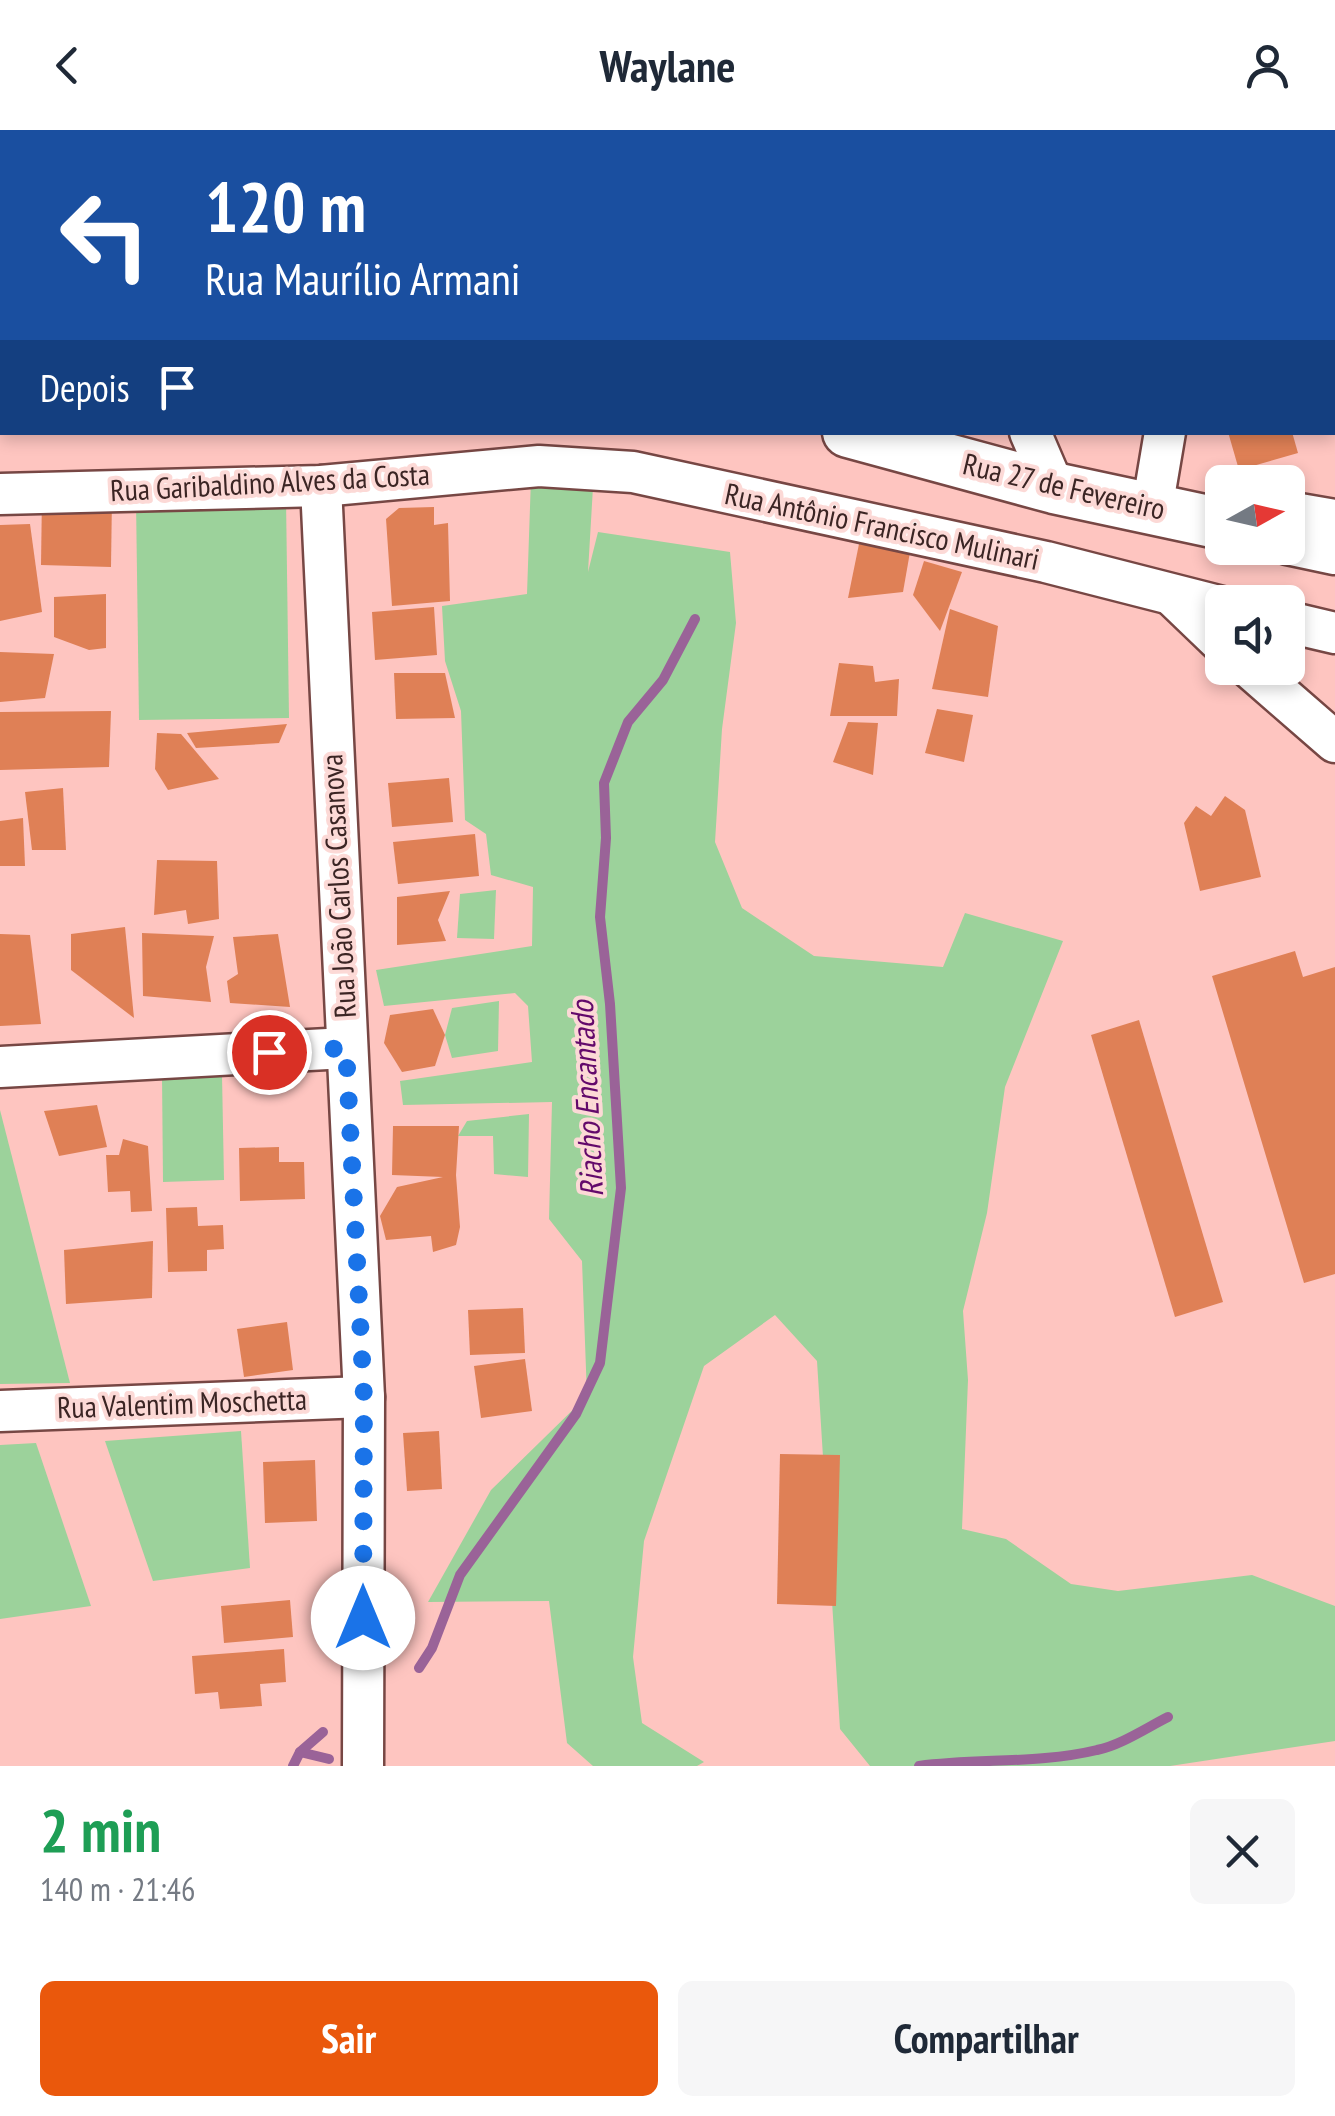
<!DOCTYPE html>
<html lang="pt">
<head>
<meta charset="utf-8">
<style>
	body { margin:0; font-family:"PT Sans Narrow",sans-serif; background:#f6f6f7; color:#1f2937; height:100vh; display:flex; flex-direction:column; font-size:38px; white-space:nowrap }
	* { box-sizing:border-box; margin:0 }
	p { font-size:32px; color:#747a83 }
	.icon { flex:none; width:55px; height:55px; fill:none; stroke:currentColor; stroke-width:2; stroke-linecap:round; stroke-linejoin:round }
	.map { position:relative; height:1636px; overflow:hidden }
	.details { display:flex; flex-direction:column; background:#fff; flex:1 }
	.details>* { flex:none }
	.hud { position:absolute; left:0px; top:0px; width:1335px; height:305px; box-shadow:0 5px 15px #0003; background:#1a4fa0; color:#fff; overflow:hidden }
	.needle { width:65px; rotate:82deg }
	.controls { position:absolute; left:1205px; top:335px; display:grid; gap:20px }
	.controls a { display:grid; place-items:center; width:100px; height:100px; border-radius:15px; background:#fff; box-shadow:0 5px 15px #0003; font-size:50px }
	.pin { position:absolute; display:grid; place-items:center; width:85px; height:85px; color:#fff; margin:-42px; border:5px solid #fff; border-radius:50%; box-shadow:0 2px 10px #0007 }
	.me { position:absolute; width:110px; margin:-55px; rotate:0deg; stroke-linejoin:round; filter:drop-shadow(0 0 8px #0008) }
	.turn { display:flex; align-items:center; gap:35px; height:210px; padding:0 40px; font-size:45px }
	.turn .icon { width:130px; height:130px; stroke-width:2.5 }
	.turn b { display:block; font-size:70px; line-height:85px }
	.then { display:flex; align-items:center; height:95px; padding:0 40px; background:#0003; gap:20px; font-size:38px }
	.round { display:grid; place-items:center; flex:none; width:105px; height:105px; border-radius:15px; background:#f6f6f7 }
	.headline { display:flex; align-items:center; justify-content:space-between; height:170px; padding:0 40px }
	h1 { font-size:60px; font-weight:700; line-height:75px; color:#1e9e55 }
	.cta { display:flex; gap:20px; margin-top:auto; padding:20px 40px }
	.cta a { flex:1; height:115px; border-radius:15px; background:#ea580c; color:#fff; font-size:40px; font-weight:700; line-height:115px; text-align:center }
	.cta a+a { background:#f6f6f7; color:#1f2937 }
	header { display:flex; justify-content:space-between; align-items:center; height:130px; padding:0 40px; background:#fff; font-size:45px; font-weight:700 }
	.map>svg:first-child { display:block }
</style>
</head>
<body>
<header><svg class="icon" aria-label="back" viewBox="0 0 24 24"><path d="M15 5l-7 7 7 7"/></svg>Waylane<svg class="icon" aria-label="person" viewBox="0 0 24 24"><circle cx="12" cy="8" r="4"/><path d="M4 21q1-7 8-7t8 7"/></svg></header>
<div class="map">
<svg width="1335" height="1636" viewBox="0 0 1335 1636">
	<rect width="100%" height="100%" fill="#fec5c0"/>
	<!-- green -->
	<g fill="#9cd29b">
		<path d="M1173,0H1335V83L1332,2Z"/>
		<path d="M531,348L593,357L588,442L598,402L730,422L736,493L722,599L715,712L742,778L814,826L943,837L965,783L1063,811L1005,957L987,1083L963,1181L968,1250L962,1399L1006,1409L1071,1454L1118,1461L1252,1445L1335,1476V1611L1170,1636H870L840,1599L817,1231L775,1185L704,1236L644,1411L633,1527L642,1593L704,1632L697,1636H593L567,1613L549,1471L428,1472L491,1360L587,1266L582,1131L549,1089L552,972L403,975L400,951L532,932L528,876L515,863L384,876L376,840L532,816L533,757L491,745L486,704L465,690L461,581L445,531L442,476L527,464Z"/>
		<path d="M286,368L289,588L139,590L136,370Z"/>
		<path d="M496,760L494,809L457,808L460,764Z"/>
		<path d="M499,871L498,921L452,928L445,905L452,878Z"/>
		<path d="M162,945H222L224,1050L163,1052Z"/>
		<path d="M0,980L70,1253L0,1254Z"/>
		<path d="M529,984L528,1047L494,1044L493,1006H458L467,991Z"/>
		<path d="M241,1301L250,1438L153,1451L105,1311Z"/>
		<path d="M36,1313L91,1476L0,1489V1315Z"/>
	</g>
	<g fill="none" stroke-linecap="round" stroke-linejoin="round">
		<!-- stream -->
		<g stroke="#9a6398" stroke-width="10">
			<path d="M1223,2L1227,0"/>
			<path d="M419,1538L432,1518L460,1445L576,1284L600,1233L621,1058L610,874L600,787L606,708L604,653L628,592L663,550L695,489"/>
			<path d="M300,1622L329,1629"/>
			<path d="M293,1636L300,1622L323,1602"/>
			<path d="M919,1636C979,1628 1039,1634 1097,1620C1121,1615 1146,1598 1168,1587"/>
		</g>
	</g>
	<!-- building -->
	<g fill="#df8056">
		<path d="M1228,302H1292L1298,323L1239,340Z"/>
		<path d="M42,365L112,367L111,437L41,435Z"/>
		<path d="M434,377V395L448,393L450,471L392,476L386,389L399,378Z"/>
		<path d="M30,394L42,482L0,491V395Z"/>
		<path d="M859,414L910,422L903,462L848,468Z"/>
		<path d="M924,431L962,442L940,501L913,465Z"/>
		<path d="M106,464V518L89,520L54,507V467Z"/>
		<path d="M434,477L437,525L375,530L372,482Z"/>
		<path d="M950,479L998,496L988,567L932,559Z"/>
		<path d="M0,522L54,524L45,568L0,572Z"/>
		<path d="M839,533L873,536L875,552L899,549L897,586H830Z"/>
		<path d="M394,543H445L455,588L396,589Z"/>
		<path d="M937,579L973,585L964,632L925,623Z"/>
		<path d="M111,581L109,637L0,640V582Z"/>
		<path d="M848,592L878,593L873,645L833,632Z"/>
		<path d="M287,594L279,613L196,618L187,603Z"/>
		<path d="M157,603L181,604L219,649L168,660L155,639Z"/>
		<path d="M449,648L453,692L392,697L388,653Z"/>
		<path d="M63,658L66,720H32L25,662Z"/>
		<path d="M1225,666L1245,680L1261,747L1200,761L1184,693L1196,676L1211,686Z"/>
		<path d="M23,688L25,736H0V691Z"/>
		<path d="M475,704L479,746L398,754L393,712Z"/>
		<path d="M157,730L217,731L219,789L188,794L186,780L154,785Z"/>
		<path d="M450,761L438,790L446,811L397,815V767Z"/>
		<path d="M125,797L134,888L71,840V804Z"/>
		<path d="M142,803L214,806L206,837L211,872L143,866Z"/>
		<path d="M0,804L30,805L41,894L0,896Z"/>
		<path d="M278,804L290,877L230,873L227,851L238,844L233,807Z"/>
		<path d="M1295,821L1303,847L1335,837V1144L1304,1153L1212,846Z"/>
		<path d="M433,879L445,905L435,936L402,942L384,913L390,885Z"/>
		<path d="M1139,890L1223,1172L1175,1187L1091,905Z"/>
		<path d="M97,975L107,1017L59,1026L44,981Z"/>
		<path d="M393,996H459L456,1045L460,1097L456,1115L433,1122L431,1106L386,1110L380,1086L397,1057L443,1047L392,1045Z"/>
		<path d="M123,1009L148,1016L152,1081L131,1082L130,1061L108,1062L106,1025H119Z"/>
		<path d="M279,1017V1032H304L305,1069L240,1071L239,1018Z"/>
		<path d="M197,1077L198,1096L223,1095L224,1119L207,1120V1141L168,1142L166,1078Z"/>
		<path d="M153,1111L152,1168L66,1174L64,1120Z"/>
		<path d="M523,1178L525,1223L470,1225L468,1180Z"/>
		<path d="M287,1192L293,1240L244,1247L237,1199Z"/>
		<path d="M525,1229L532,1281L481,1288L474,1236Z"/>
		<path d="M439,1301L442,1359L407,1361L403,1303Z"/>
		<path d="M780,1324L840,1325L836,1476L777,1474Z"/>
		<path d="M315,1330L317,1391L265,1393L263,1332Z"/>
		<path d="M290,1470L293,1507L224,1513L221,1476Z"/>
		<path d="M284,1519L286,1552L260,1554L262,1576L220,1579L218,1562L195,1564L192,1526Z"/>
	</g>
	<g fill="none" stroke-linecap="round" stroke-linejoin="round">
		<!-- minor casing -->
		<g stroke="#774744" stroke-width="45">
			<g id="minor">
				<path d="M924,0V2"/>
				<path d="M1145,0L1147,2"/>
				<path d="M1030,302L1054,358"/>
				<path d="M321,356L364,1267L363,1636"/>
				<path d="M0,364L321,356L539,336L633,342L1046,432L1222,477"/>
				<path d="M1152,379L1165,302"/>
				<path d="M1288,382L1335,390"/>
				<path d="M1173,466L1222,513"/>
				<path d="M1288,492L1335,503"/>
				<path d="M1250,538L1335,612"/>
				<path d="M0,937L346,918"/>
				<path d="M0,1281L364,1267"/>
			</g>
		</g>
		<!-- major casing -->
		<g stroke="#774744" stroke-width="55">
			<g id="major">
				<path d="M0,4L2,5"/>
				<path d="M848,302L1054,358L1222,394"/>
				<path d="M1288,409L1335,419"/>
			</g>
		</g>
		<!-- minor -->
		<use href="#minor" stroke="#fff" stroke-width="40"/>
		<!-- major -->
		<use href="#major" stroke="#fff" stroke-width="50"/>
	</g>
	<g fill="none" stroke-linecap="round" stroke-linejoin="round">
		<!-- route -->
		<path stroke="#1a73e8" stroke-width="18" stroke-dasharray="0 32.4" d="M269,922L346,918L364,1267L363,1488"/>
	</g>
	<g text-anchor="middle" stroke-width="8" stroke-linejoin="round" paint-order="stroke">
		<!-- street labels -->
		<g font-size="30" fill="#3b2524" stroke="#fcd9d6">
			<text transform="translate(270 353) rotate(-3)" y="10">Rua Garibaldino Alves da Costa</text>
			<text transform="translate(1064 357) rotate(13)" y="10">Rua 27 de Fevereiro</text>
			<text transform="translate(882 397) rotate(12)" y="10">Rua Antônio Francisco Mulinari</text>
			<text transform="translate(339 756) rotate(-93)" y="10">Rua João Carlos Casanova</text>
			<text transform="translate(182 1274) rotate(-2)" y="10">Rua Valentim Moschetta</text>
		</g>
		<!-- water labels -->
		<g font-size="32" font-style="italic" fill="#63096b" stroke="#fcd9d6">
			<text transform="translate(587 969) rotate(-93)" y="11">Riacho Encantado</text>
		</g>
	</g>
</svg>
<div class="controls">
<a><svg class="needle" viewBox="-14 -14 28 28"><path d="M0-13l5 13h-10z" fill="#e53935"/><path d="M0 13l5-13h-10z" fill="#747a83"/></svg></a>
<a><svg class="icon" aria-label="sound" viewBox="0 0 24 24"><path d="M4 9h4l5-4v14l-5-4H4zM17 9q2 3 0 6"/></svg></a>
</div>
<div class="pin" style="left:269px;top:922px;background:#d93025"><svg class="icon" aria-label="arrive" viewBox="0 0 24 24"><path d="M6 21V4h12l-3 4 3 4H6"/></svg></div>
<svg class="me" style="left:363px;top:1488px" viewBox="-20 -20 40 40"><circle r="19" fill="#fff"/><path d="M0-13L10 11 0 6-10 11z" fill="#1a73e8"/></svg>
<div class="hud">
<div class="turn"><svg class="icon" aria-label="left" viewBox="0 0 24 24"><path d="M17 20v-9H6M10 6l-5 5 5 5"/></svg><div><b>120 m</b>Rua Maurílio Armani</div></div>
<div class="then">Depois<svg class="icon" aria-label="arrive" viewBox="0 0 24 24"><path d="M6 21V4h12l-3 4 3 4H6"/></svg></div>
</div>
</div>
<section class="details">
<div class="headline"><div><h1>2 min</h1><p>140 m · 21:46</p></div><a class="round"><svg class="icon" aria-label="close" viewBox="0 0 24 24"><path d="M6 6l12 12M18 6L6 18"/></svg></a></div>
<div class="cta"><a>Sair</a><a>Compartilhar</a></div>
</section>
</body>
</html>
